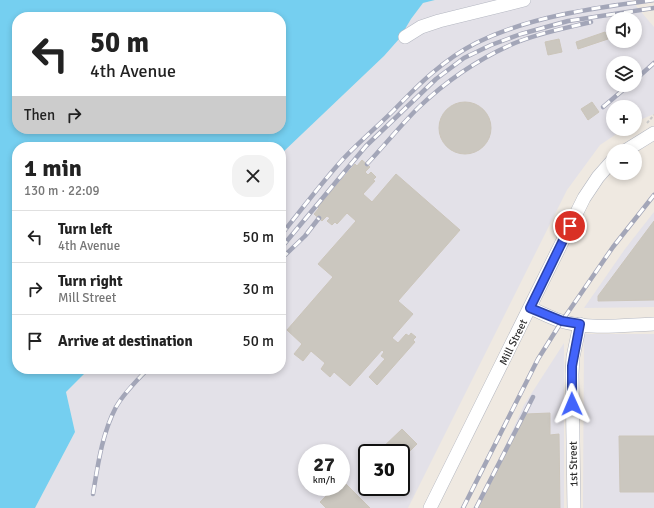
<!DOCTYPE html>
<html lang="en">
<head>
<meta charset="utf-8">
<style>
	body { margin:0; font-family:Signika,sans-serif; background:#f2f2f2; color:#222; height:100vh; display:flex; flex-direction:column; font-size:15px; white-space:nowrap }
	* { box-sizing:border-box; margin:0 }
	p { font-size:13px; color:#767676 }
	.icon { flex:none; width:22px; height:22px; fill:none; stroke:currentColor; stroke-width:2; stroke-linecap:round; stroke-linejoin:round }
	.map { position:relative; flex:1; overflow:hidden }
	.drawer { position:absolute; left:12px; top:142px; width:274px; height:232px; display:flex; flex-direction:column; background:#fff; border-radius:16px; box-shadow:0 2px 6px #0003 }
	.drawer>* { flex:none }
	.top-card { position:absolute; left:12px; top:12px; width:274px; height:122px; border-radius:16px; box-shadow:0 2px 6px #0003; background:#fff; color:#222; overflow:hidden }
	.tools { position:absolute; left:606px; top:12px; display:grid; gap:8px }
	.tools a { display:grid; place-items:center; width:36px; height:36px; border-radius:50%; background:#fff; box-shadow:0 2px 6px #0003; font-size:20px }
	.speed { position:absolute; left:298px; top:444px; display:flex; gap:8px; font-size:20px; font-weight:700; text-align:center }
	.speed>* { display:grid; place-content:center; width:52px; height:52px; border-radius:50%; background:#fff; box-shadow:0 2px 6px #0003; line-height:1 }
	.speed small { font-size:10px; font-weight:400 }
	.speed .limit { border:2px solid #111; border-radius:6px; background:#fff; color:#111 }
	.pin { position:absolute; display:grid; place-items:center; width:34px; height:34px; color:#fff; margin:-17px; border:2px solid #fff; border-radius:50%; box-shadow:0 1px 4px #0007 }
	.me { position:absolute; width:44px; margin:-22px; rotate:359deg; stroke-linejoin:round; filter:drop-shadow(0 0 3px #0008) }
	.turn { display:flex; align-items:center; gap:14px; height:84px; padding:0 12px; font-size:18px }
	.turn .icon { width:52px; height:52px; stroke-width:2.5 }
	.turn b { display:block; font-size:28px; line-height:34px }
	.then { display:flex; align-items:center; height:38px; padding:0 12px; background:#0003; gap:8px; font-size:15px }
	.round { display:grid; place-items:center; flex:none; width:42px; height:42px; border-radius:16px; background:#f2f2f2 }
	.summary { display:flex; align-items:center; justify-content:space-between; height:68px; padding:0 12px }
	h1 { font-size:24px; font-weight:700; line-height:30px }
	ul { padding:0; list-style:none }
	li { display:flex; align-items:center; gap:12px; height:52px; padding:0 12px; border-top:1px solid #e0e0e0 }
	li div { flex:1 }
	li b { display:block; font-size:15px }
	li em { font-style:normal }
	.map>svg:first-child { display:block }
</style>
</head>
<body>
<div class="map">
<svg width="654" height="508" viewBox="0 0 654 508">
	<rect width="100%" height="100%" fill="#efe9e1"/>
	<!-- industrial -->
	<g fill="#e3e1e8" fill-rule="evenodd">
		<path d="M435,0H631L654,27V114L635,122V107H613V129H624L600,145L567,190L408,508H35L75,432L66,392L89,369H281V154L384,56L423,3ZM613,19H635V41H613ZM613,63H635V85H613ZM307,453H341V487H307ZM367,453H401V487H367Z"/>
		<path d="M654,212V307L584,308L625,249Z"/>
		<path d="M584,334H654V508H583Z"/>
		<path d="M564,343V508H477L524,405Z"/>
	</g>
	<!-- water -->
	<path fill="#75cff0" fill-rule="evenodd" d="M0,0H435L423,3L411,19L399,39L384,56L281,154V147H17V369H89L66,392L75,432L35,508H0ZM17,17H281V129H17Z"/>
	<!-- building -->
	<g fill="#cbc7bf" stroke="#cbc5ba">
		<path d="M605,32L608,39L578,49L576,42Z"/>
		<path d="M559,39L562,52L548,55L545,42Z"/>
		<circle cx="465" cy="128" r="26"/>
		<path d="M592,102L599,112L588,120L581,109Z"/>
		<path d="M362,160L370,167L365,172L368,175L371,172L376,177L373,180L375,181L363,194L372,202L396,174L460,230L398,301L413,314L392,338L398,343L406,334L409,336L411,333L416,337L413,340L415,342L377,385L369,377L385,359L381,356L384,352L382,350L350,386L334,372L330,377L321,369L325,363L311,351L303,361L294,354L302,344L287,330L333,277L318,264L356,221L347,213L337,224L335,222L332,225L327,221L330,218L327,216L322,221L314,214L319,208L318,207L355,164L357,166Z"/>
		<path d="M654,221V300L598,301V296Z"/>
		<path d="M550,413V435L559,434L560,508H479L526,414Z"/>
		<path d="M402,429L417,444L401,460V453H381L379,451Z"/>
		<path d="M619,436H654V492H620Z"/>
		<path d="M342,480L370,508H326L320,502L335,487H341Z"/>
	</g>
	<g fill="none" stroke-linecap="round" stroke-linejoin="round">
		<!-- minor casing -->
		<g stroke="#b4b7c1" stroke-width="14">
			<g id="minor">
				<path d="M405,37L421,27L439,21L524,0"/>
				<path d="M625,151L654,133"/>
				<path d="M530,308C540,312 551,318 561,321C591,330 624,325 654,324"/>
				<path d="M430,508L584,198L598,177L613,160"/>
				<path d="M574,508L572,374L573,357L580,324"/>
			</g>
		</g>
		<!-- path -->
		<path stroke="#c9c9c9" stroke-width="2" stroke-dasharray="3 2" stroke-linecap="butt" d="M647,123L654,115"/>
		<!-- minor -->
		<use href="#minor" stroke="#fff" stroke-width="13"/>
		<!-- rail casing -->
		<g stroke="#a3a6b8" stroke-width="4.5">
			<g id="rail">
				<path d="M635,80L654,63"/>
				<path d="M603,107L629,85"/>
				<path d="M367,164C384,146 400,126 418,108C446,81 480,58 515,43C539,33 566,28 591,22"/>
				<path d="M281,235C302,209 322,182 344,158C360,141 378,126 394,110C419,84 443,60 476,43C531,16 594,8 654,0"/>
				<path d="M281,248L366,146L436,79L464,58L491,45L521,34L568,21L654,8"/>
				<path d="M281,259L305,236L319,218"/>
				<path d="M93,494C98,464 102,434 116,407C124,393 137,380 148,369"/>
				<path d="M463,508L538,359L562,321L613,247L654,195"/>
				<path d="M476,508L533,397"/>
			</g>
		</g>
		<!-- rail -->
		<use href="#rail" stroke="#fff" stroke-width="3" stroke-dasharray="9" stroke-linecap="butt"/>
	</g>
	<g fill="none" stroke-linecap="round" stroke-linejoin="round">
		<!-- route casing -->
		<g stroke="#2b41a3" stroke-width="10">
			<path id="route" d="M570,226L530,308L562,321L580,324L572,366V404"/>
		</g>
		<!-- route -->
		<use href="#route" stroke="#4264fb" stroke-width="7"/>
	</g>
	<g text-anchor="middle" stroke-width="3.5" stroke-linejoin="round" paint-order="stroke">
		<!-- street labels -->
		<g font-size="11" fill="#2e2e2e" stroke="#fff">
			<text transform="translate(513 342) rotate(-64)" y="4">Mill Street</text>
			<text transform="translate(573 464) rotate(-91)" y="4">1st Street</text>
		</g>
	</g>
</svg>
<div class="tools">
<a><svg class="icon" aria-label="sound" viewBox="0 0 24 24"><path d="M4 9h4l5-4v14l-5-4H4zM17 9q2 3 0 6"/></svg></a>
<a><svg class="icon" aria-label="layers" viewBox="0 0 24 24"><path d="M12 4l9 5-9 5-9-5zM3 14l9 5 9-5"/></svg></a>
<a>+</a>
<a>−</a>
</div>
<div class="speed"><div>27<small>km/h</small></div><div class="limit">30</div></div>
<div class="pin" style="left:570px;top:226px;background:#d93025"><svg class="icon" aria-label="arrive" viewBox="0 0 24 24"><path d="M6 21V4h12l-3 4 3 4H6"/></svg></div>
<svg class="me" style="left:572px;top:404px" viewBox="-20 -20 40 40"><path d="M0-17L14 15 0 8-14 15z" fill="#4264fb" stroke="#fff" stroke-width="4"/></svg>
<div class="top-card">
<div class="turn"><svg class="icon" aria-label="left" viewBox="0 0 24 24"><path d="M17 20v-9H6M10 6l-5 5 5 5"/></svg><div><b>50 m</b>4th Avenue</div></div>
<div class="then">Then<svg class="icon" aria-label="right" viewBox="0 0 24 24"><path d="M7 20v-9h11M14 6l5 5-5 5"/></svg></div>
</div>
<section class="drawer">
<div class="summary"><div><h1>1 min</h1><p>130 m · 22:09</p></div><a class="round"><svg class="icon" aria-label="close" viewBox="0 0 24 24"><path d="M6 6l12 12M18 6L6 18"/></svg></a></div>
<ul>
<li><svg class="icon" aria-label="left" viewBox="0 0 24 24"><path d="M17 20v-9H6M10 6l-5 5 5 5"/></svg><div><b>Turn left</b><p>4th Avenue</p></div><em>50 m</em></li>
<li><svg class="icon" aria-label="right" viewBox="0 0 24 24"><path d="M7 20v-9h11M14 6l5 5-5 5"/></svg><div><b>Turn right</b><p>Mill Street</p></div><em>30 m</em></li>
<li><svg class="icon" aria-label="arrive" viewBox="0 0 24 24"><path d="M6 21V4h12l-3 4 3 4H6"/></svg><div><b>Arrive at destination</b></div><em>50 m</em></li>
</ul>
</section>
</div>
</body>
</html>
